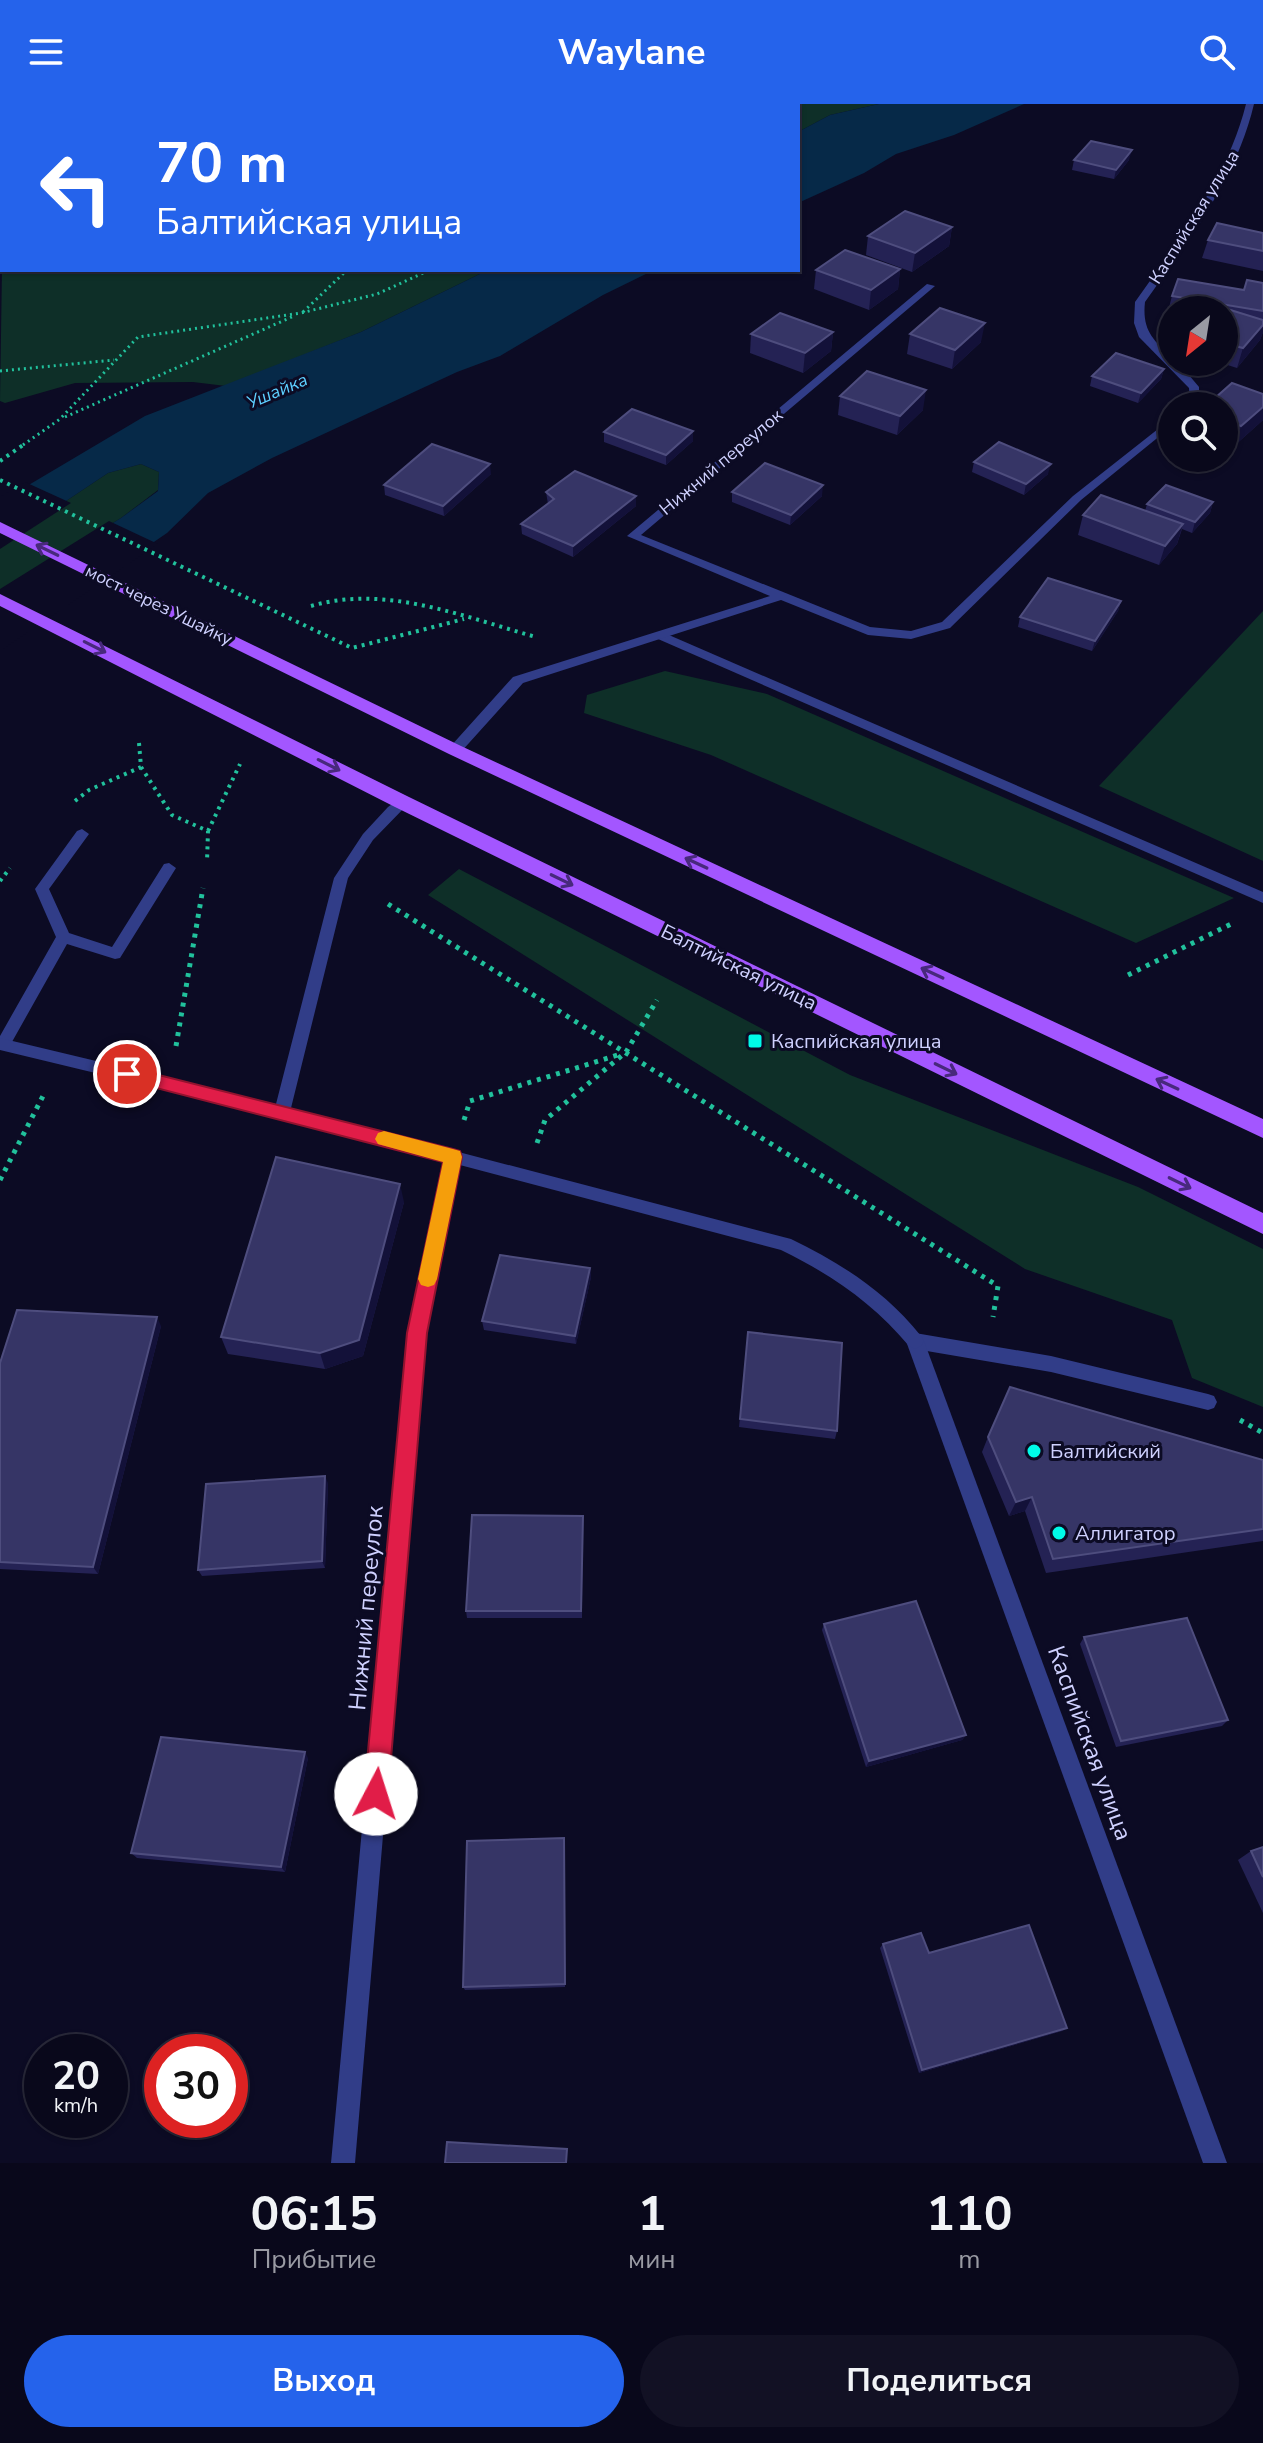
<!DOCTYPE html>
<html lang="ru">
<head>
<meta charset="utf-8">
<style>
	body { margin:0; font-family:"Nunito Sans",sans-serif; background:#121124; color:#f1f3f6; height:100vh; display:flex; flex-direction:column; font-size:30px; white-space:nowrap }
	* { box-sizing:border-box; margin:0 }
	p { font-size:26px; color:#999aa3 }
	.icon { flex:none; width:44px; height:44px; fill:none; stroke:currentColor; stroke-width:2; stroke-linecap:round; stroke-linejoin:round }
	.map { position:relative; height:2059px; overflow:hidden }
	.sheet { display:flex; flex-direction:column; background:#09081b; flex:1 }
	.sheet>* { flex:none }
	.banner { position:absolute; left:0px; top:0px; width:800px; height:168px; box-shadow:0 2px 6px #0004,0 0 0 2px #29293a; background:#2563eb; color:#fff; overflow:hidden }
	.needle { width:52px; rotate:210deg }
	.fabs { position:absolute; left:1158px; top:192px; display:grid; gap:16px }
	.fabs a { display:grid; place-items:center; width:80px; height:80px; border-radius:50%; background:#09081b; box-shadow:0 2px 6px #0004,0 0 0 2px #29293a; font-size:40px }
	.speed { position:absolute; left:24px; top:1930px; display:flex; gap:16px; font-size:40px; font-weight:700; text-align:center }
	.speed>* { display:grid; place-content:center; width:104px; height:104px; border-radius:50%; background:#09081b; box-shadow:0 2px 6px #0004,0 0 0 2px #29293a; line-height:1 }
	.speed small { font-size:20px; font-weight:400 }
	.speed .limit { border:12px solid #d22; background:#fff; color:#111 }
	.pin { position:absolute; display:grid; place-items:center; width:68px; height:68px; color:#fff; margin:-34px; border:4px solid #fff; border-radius:50%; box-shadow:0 2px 8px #0007 }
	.me { position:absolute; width:88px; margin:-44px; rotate:5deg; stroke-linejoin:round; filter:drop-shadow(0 0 6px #0008) }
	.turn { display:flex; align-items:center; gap:28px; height:168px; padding:0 24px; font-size:36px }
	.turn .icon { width:104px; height:104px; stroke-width:2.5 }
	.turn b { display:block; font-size:56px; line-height:68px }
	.eta { display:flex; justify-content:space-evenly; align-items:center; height:136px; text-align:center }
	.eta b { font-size:48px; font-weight:700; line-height:56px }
	.action { display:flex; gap:16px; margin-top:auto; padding:16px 24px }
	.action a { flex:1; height:92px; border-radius:48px; background:#2563eb; color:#fff; font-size:32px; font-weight:700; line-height:92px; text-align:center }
	.action a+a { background:#121124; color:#f1f3f6 }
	header { display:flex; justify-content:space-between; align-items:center; height:104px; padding:0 24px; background:#2563eb; color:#fff; font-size:36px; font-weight:700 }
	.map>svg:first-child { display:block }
</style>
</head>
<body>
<header><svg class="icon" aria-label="menu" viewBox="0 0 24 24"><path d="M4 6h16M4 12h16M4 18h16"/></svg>Waylane<svg class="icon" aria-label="search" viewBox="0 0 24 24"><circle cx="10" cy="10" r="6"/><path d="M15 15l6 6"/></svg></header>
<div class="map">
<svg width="1263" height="2059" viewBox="0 0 1263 2059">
	<rect width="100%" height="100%" fill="#0c0b24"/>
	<!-- green -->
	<g fill="#0e2f28">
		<path d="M79,0H879L830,11L798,28V2Z"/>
		<path d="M2,164V166H488L361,228L226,282L193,278L75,279L5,299L0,297Z"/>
		<path d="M141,360L159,368L158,386L121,414L0,489V441L108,369Z"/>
		<path d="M1263,507V757L1099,682Z"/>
		<path d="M665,567L767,590L1234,794L1136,839L711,651L584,609L587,591Z"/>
		<path d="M459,765L850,971L1138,1083L1263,1145V1303L1192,1274L1172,1216L1025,1165L428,791Z"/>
	</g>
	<!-- water -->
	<g fill="#062948">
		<path d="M879,0H1024L954,31L896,50L864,69L798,99V28L830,11Z"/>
		<path d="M488,166H654L603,191L500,252L457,268L272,354L208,389L167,429L0,543V489L121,414L158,387L159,368L141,360L108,369L0,441V398L145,312L361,228Z"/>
	</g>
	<!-- pier -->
	<g fill="#0c0b24">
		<path d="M25,378L71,399L0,445V393Z"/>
		<path d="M109,417L158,440L0,547V485Z"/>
	</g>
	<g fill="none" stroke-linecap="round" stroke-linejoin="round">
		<!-- path-far2 -->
		<g stroke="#21c19c" stroke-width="3" stroke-dasharray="2 4" stroke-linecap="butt">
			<path d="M704,2L711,0"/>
			<path d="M767,2L774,0"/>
			<path d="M303,208L347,166"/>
			<path d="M0,267L114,256"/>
			<path d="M65,313L294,212"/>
			<path d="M23,341L60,315L138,233L301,209L377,190L430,166"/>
		</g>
		<!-- path-far1 -->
		<g stroke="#21c19c" stroke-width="4" stroke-dasharray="3 5" stroke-linecap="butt">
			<path d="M0,357L26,339"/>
			<path d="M0,376L352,544L464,515"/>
			<path d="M311,502C386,480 464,513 536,533"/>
			<path d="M139,639L141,663L172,711L208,727L207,758"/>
			<path d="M75,697L89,686L141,663"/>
			<path d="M208,727L240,660"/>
			<path d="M0,777L10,764"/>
		</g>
		<!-- path -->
		<g stroke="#21c19c" stroke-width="5" stroke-dasharray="4 6" stroke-linecap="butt">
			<path d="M388,800L998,1182L993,1213"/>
			<path d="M1128,871L1231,820"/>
			<path d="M176,942L203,784"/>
			<path d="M464,1016L470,997L621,950"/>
			<path d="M537,1039L545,1016L626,948L657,896"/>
			<path d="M0,1076L44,990"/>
			<path d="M1240,1316L1263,1329"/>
		</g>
		<!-- service -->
		<g fill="#313d88" fill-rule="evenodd">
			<path d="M662,528L1263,788V799L658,535L656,532Z"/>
			<path d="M82,725L89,730L49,785L69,829L112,843L164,760L169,759L176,764L120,854L115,855L67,840L8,945L0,946V932L56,833L35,785L77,727Z"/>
			<path d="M915,1229L1051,1252L1208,1290L1214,1292L1217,1298L1214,1304L1208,1306L1051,1268L915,1245L909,1242L906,1237L909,1232Z"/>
		</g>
		<!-- minor -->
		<g fill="#313d88" fill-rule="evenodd">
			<path d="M1246,0H1254C1236,76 1189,135 1145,198C1142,225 1152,236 1172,253V258H1178L1199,283V300L1185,302L1190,297L1189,284L1139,233L1134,219L1135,198C1179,135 1227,76 1246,0Z"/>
			<path d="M927,180L935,182L641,431L870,523L911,527L942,518L1073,392L1172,314V322L1081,396L950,524L911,535L868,531L781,496L523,579L460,649H450V643L513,573L770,492L627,432Z"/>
			<path d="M453,1046L459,1048L461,1053L426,1229L355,2059H331L408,1229L445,1053L447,1048Z"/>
			<path d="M915,1229L921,1232L924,1237L1227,2059H1203L906,1237L909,1232Z"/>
		</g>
		<!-- tertiary -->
		<g fill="#313d88" fill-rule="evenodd">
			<path d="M26,0H34L35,2H27Z"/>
			<path d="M2,88V95L0,96V89Z"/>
			<path d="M402,693L409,698L407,701L373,736L348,774L291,1004L791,1135C842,1160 885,1187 921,1232L924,1237L921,1242L915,1245L909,1242C873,1199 832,1171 781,1146L282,1014L0,946V934L276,1000L334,774L363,730L388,703Z"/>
		</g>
		<!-- primary -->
		<g fill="#a356ff" fill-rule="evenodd">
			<path d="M0,418L461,642L1263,1015V1034L449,650L0,429Z"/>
			<path d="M0,490L409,693L1263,1109V1130L395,703L0,502Z"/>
		</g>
	</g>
	<!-- wall -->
	<g fill="#242254">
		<path d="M1074,56H1129L1114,75L1072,66Z"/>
		<path d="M952,123L949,142L912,168L866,151L868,132Z"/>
		<path d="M1263,129V167L1202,154L1208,136Z"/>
		<path d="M900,165L898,185L869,206L814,185L816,166Z"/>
		<path d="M1263,179V228L1260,236L1237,264L1218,258H1224V206H1172V212L1167,211L1172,192L1244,186Z"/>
		<path d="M833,228L831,247L803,269L750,249L751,230Z"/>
		<path d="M910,230L981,238L952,265L907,250Z"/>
		<path d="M1164,265L1161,275L1138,299L1090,282L1092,272Z"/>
		<path d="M1263,290V316L1234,342L1224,338V302Z"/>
		<path d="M840,292L923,306L897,331L838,311Z"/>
		<path d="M604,328L693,337L666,361L604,338Z"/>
		<path d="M974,358L1048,370L1024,391L972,368Z"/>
		<path d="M491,370L444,412L385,391L384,381Z"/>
		<path d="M546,388L636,402L573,453L522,430L521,420L548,400Z"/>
		<path d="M732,388L822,392L790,421L732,398Z"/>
		<path d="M1213,398L1210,409L1192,429L1182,425L1177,440L1159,461L1078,431L1083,411L1145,407L1147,400Z"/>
		<path d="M1121,497L1118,507L1092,547L1018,523L1020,513Z"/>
		<path d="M404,1098L363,1252L325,1265L228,1250L221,1233Z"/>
		<path d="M590,1164L591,1173L576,1240L484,1226L482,1217Z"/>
		<path d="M161,1222L98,1470L0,1465V1259Z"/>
		<path d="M748,1228L837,1327L835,1335L739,1323Z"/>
		<path d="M988,1333L1263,1356V1437L1046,1469L1025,1407L1009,1412L982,1348Z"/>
		<path d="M328,1379L325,1464L202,1472L198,1466Z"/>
		<path d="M583,1412L582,1514H467L466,1507Z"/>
		<path d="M824,1520L966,1631L962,1636L866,1663L822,1526Z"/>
		<path d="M1084,1533L1228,1616L1222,1622L1116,1643L1080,1540Z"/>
		<path d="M308,1654L285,1768L137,1754L131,1749Z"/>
		<path d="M565,1739V1883L465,1886L463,1883Z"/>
		<path d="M1263,1743V1809L1238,1756L1251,1747Z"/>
		<path d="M883,1840L929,1849L1067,1924L1062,1927L919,1969L880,1844Z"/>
	</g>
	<!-- shaded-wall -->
	<g fill="#131139">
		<path d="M1132,46L1129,56L1114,75L1116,66Z"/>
		<path d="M952,123L949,142L912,168L915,149Z"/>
		<path d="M900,165L898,185L869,206L871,186Z"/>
		<path d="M985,219L981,238L952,265L955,246Z"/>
		<path d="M1263,221V228L1260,236L1237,264L1243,244Z"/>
		<path d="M833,228L831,247L803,269L805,249Z"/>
		<path d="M1164,265L1161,275L1138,299L1141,289Z"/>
		<path d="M926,286L923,306L897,331L900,312Z"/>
		<path d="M1263,303V316L1234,342L1241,322Z"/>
		<path d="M693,327V337L666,361V351Z"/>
		<path d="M490,360L491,370L444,412L443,402Z"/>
		<path d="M1051,360L1048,370L1024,391L1026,380Z"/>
		<path d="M823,381L822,392L790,421L791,411Z"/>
		<path d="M636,392V402L573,453V442Z"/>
		<path d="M1213,398L1210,409L1192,429L1195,418Z"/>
		<path d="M1183,420L1177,440L1159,461L1165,442Z"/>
		<path d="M1121,497L1118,507L1092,547L1095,537Z"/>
		<path d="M400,1080L404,1098L363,1252L325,1265L320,1249Z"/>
		<path d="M590,1164L591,1173L576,1240L575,1232Z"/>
		<path d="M157,1213L161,1222L98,1470L93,1463Z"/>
		<path d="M325,1372L328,1379L325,1464L322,1457Z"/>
		<path d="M1032,1393L1025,1407L1009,1412L1016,1398Z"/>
		<path d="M966,1631L962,1636L866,1663L869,1657Z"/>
		<path d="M305,1648L308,1654L285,1768L281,1763Z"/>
		<path d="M1067,1924L1062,1927L919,1969L922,1966Z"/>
	</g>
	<!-- building -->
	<g fill="#363566" stroke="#4e4d7e" stroke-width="2">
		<path d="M1091,37L1132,46L1116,66L1074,56Z"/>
		<path d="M905,107L952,123L915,149L868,132Z"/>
		<path d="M1217,119L1263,129V147L1208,136Z"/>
		<path d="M845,146L900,165L871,186L816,166Z"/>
		<path d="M1178,175L1244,186L1247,176L1263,179V207L1172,192Z"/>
		<path d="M940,204L985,219L955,246L910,230Z"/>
		<path d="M1224,204L1263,216V221L1243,244L1224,239V206H1222Z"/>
		<path d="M780,209L833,228L805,249L751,230Z"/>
		<path d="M1116,249L1164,265L1141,289L1092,272Z"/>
		<path d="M867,267L926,286L900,312L840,292Z"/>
		<path d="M1232,279L1263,290V303L1241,322L1224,316V302H1206Z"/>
		<path d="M632,305L693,327L666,351L604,328Z"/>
		<path d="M999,338L1051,360L1026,380L974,358Z"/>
		<path d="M432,340L490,360L443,402L384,381Z"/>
		<path d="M765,359L823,381L791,411L732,388Z"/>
		<path d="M575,367L636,392L573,442L521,420L554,395L546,388Z"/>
		<path d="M1166,381L1213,398L1195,418L1147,400Z"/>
		<path d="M1101,391L1183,420L1165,442L1083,411Z"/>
		<path d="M1048,474L1121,497L1095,537L1020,513Z"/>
		<path d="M276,1053L400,1080L359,1236L320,1249L221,1233Z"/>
		<path d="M500,1151L590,1164L575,1232L482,1217Z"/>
		<path d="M17,1206L157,1213L93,1463L0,1458V1259Z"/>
		<path d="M748,1228L842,1239L837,1327L740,1315Z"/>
		<path d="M1010,1283L1263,1356V1425L1053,1455L1032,1393L1016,1398L988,1333Z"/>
		<path d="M325,1372L322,1457L198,1466L206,1380Z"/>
		<path d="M472,1411L583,1412L581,1507H466Z"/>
		<path d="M916,1497L966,1631L869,1657L824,1520Z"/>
		<path d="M1187,1514L1228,1616L1121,1637L1084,1533Z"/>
		<path d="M161,1633L305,1648L281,1763L131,1749Z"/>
		<path d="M564,1734L565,1880L463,1883L467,1737Z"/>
		<path d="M1263,1743V1773L1251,1747Z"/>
		<path d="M1029,1821L1067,1924L922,1966L883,1840L921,1829L929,1849Z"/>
		<path d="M447,2038L567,2045L566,2059H445Z"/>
	</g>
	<!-- one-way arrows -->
	<defs><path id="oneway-shaft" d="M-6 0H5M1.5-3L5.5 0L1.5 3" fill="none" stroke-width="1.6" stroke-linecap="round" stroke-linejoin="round" transform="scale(2)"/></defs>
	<g stroke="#48297c">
		<use href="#oneway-shaft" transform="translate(47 446) rotate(-154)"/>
		<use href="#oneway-shaft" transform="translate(95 543) rotate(27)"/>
		<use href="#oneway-shaft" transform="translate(329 661) rotate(27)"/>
		<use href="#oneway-shaft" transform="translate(696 759) rotate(-155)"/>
		<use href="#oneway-shaft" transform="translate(562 776) rotate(26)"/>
		<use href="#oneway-shaft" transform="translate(932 869) rotate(-155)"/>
		<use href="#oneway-shaft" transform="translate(946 965) rotate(26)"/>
		<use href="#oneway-shaft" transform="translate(1167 980) rotate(-155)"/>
		<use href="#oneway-shaft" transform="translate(1180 1079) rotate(26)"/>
	</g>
	<!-- route -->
	<path fill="#e11d48" stroke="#92132f" stroke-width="2" d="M127,963L453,1045L460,1047L462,1053L427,1229L388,1690L384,1698L376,1702L367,1698L364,1690L407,1229L443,1058L121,975L118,970Z"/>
	<!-- slow -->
	<path fill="#f59e0b" d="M384,1027L453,1045L460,1047L462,1053L437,1175L434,1181L428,1183L421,1181L418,1175L443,1058L378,1040L375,1035L378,1029Z"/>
	<!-- markers -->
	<g fill="#00fae8" stroke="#0c0b24" stroke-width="3">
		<rect x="747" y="929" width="16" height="16" rx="4"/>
		<circle cx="1034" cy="1347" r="8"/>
		<circle cx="1059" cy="1429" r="8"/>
	</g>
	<g text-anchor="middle" stroke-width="6" stroke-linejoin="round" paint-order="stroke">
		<!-- far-street labels -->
		<g font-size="18" fill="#cfd1ff" stroke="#0c0b24">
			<text transform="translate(1194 113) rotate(-58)" y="6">Каспийская улица</text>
			<text transform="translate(721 358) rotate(-40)" y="6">Нижний переулок</text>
			<text transform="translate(159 501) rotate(26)" y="6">мост через Ушайку</text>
		</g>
		<!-- far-water labels -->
		<g font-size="18" font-style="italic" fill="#5dcfff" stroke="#0c0b24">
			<text transform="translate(277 287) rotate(-23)" y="6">Ушайка</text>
		</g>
		<!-- street labels -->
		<g font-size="20" fill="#cfd1ff" stroke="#0c0b24">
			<text transform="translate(739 863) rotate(26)" y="7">Балтийская улица</text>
		</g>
		<!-- poi labels -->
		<g font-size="20" fill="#cfd1ff" stroke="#0c0b24" text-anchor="start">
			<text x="771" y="944">Каспийская улица</text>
			<text x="1050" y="1354">Балтийский</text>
			<text x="1075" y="1436">Аллигатор</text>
		</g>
		<!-- near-street labels -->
		<g font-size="24" fill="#cfd1ff" stroke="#0c0b24">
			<text transform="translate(366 1504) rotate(-85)" y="8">Нижний переулок</text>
			<text transform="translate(1090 1639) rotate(70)" y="8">Каспийская улица</text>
		</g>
	</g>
</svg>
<div class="fabs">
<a><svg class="needle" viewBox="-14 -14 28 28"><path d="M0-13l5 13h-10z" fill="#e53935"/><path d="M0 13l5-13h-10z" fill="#999aa3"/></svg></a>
<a><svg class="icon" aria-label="search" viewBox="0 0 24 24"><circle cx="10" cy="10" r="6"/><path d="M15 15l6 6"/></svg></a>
</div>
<div class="speed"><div>20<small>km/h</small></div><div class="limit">30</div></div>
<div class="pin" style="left:127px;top:970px;background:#d93025"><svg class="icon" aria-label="arrive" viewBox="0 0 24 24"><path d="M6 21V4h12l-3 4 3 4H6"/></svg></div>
<svg class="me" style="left:376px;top:1690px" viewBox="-20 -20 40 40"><circle r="19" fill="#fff"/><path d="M0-13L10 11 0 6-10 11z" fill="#e11d48"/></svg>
<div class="banner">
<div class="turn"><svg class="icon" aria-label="left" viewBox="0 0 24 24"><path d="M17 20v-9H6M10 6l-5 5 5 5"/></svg><div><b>70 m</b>Балтийская улица</div></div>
</div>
</div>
<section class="sheet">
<div class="eta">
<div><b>06:15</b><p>Прибытие</p></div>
<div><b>1</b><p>мин</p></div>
<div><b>110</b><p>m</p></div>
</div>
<div class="action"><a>Выход</a><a>Поделиться</a></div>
</section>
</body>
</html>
